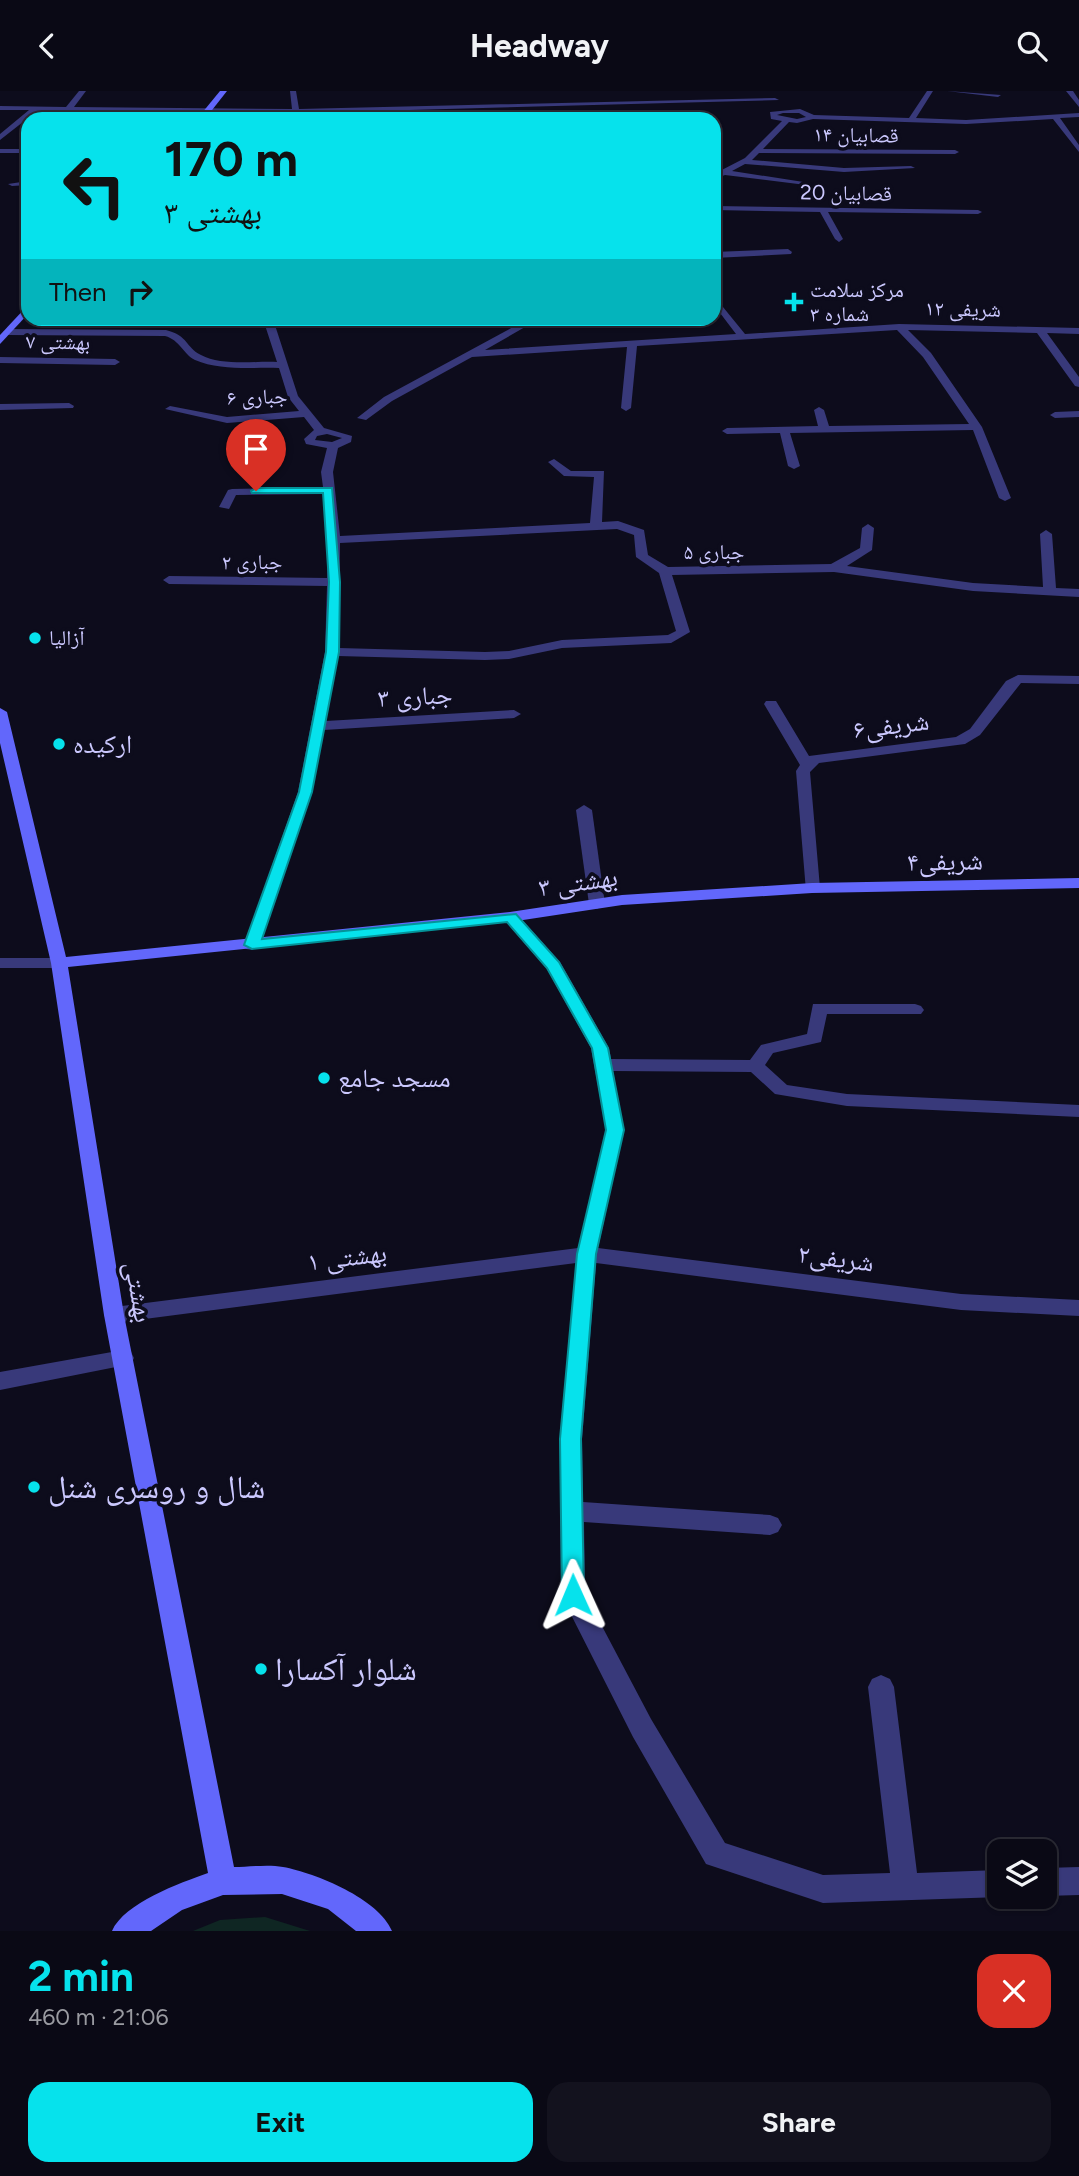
<!DOCTYPE html>
<html lang="en">
<head>
<meta charset="utf-8">
<style>
	body { margin:0; font-family:Figtree,"Noto Naskh Arabic",sans-serif; background:#13121e; color:#f1f3f6; height:100vh; display:flex; flex-direction:column; font-size:26px; white-space:nowrap }
	* { box-sizing:border-box; margin:0 }
	p { font-size:23px; color:#999aa0 }
	.icon { flex:none; width:38px; height:38px; fill:none; stroke:currentColor; stroke-width:2; stroke-linecap:round; stroke-linejoin:round }
	.map { position:relative; height:1840px; overflow:hidden }
	.details { display:flex; flex-direction:column; background:#0a0915; flex:1 }
	.details>* { flex:none }
	.top-card { position:absolute; left:21px; top:21px; width:700px; height:214px; border-radius:21px; box-shadow:0 2px 5px #0004,0 0 0 2px #2a2a34; background:#06e2ec; color:#111; overflow:hidden }
	.controls { position:absolute; left:987px; top:1748px; display:grid; gap:14px }
	.controls a { display:grid; place-items:center; width:70px; height:70px; border-radius:14px; background:#0a0915; box-shadow:0 2px 5px #0004,0 0 0 2px #2a2a34; font-size:35px }
	.pin { position:absolute; display:grid; place-items:center; width:60px; height:60px; color:#fff; margin:-72px -30px; border-radius:50% 50% 50% 0; rotate:-45deg; box-shadow:0 0 7px #0007 }
	.pin .icon { rotate:45deg }
	.me { position:absolute; width:77px; margin:-38px; rotate:359deg; stroke-linejoin:round; filter:drop-shadow(0 0 5px #0008) }
	.turn { display:flex; align-items:center; gap:24px; height:147px; padding:0 28px; font-size:32px }
	.turn .icon { width:91px; height:91px; stroke-width:2.5 }
	.turn b { display:block; font-size:49px; line-height:60px }
	.then { display:flex; align-items:center; height:66px; padding:0 28px; background:#0003; gap:14px; font-size:26px }
	.round { display:grid; place-items:center; flex:none; width:74px; height:74px; border-radius:21px; background:#13121e }
	.summary { display:flex; align-items:center; justify-content:space-between; height:119px; padding:0 28px }
	h1 { font-size:42px; font-weight:700; line-height:52px; color:#06e2ec }
	.primary-button { display:flex; gap:14px; margin-top:auto; padding:14px 28px }
	.primary-button a { flex:1; height:80px; border-radius:21px; background:#06e2ec; color:#111; font-size:28px; font-weight:700; line-height:80px; text-align:center }
	.primary-button a+a { background:#13121e; color:#f1f3f6 }
	header { display:flex; justify-content:space-between; align-items:center; height:91px; padding:0 28px; background:#0a0915; font-size:32px; font-weight:700 }
	.map>svg:first-child { display:block }
</style>
</head>
<body>
<header><svg class="icon" aria-label="back" viewBox="0 0 24 24"><path d="M15 5l-7 7 7 7"/></svg>Headway<svg class="icon" aria-label="search" viewBox="0 0 24 24"><circle cx="10" cy="10" r="6"/><path d="M15 15l6 6"/></svg></header>
<div class="map">
<svg width="1079" height="1840" viewBox="0 0 1079 1840">
	<rect width="100%" height="100%" fill="#0d0c1c"/>
	<!-- green -->
	<path fill="#0f2623" d="M265,1826L310,1840H193L220,1829Z"/>
	<g fill="none" stroke-linecap="round" stroke-linejoin="round">
		<!-- street -->
		<g fill="#38397a" fill-rule="evenodd">
			<path d="M79,0H86L74,16L292,18L290,0H296L299,18L775,7L779,9L300,22L301,28H293V22L37,20L0,49V43L29,19H0V15L66,16Z"/>
			<path d="M927,0H933L916,27L966,29L1079,22V26L1060,27L1079,54V61L1053,28L966,33L813,28L797,32L789,31L763,58L955,59L959,61L955,63L759,62L752,69L844,77L911,75L915,77L844,81L745,73L732,80L810,92L806,94L725,84L714,88V83L745,67L782,30L771,28L770,21L800,18L814,24L909,27ZM783,22H799L806,26L797,28L777,24Z"/>
			<path d="M947,0L1001,4L998,6Z"/>
			<path d="M1066,0H1073L1079,9V16Z"/>
			<rect x="0" y="58" width="28" height="4"/>
			<path d="M28,90V94L12,95L8,93Z"/>
			<path d="M714,115L978,119L982,121L978,123L828,121L843,148L839,151L835,148L820,121L714,119Z"/>
			<path d="M788,158L792,161L791,163L714,167V161Z"/>
			<path d="M714,205L745,243L899,233L1079,237V243L1047,242L1079,286V296L1075,295L1037,242L908,239L931,262L982,336L1011,407L1005,410L999,407L973,339L790,342L800,375L794,378L788,375L780,342L727,343L722,340L727,337L818,335L814,319L819,316L824,319L829,335L969,333L923,266L897,239L637,255L631,317L626,320L621,317L627,256L472,266L392,310L366,329L357,327L384,306L528,228H539L485,259L736,243L714,214Z"/>
			<path d="M263,228H273L298,305L324,337L352,345L351,351L338,357L333,381L340,445L590,432L594,386L564,385L548,371L554,368L571,380H604L602,431L618,430L644,439L648,464L668,476L831,473L860,457L862,437L868,433L874,437L872,459L847,475L973,492L1043,496L1040,443L1046,439L1052,443L1056,497L1079,498V506L973,500L834,481L672,484L690,541L671,552L562,557L509,568L485,569L338,565L326,630L514,619L521,623L514,627L324,639L312,701L260,854L252,859L246,858L244,854L298,701L325,561L327,495L169,493L163,489L169,485L327,487L328,449L323,403L236,404L229,418L219,416L228,399L232,398L323,396L321,381L327,357L306,353L304,348L314,339L304,326L227,332L165,318L170,315L227,326L299,320L288,306L279,277C252,276 220,280 195,269C183,263 180,249 165,245L8,244L3,241L8,238L166,239C189,245 185,256 201,264C221,275 254,270 277,271ZM327,343L342,347L332,351L315,349L317,345ZM617,438L634,444L636,466L659,482L676,540L668,544L562,549L509,560L485,561L339,557L340,452Z"/>
			<path d="M0,266L115,268L120,271L115,274L0,272Z"/>
			<path d="M69,312L74,315L73,317L0,319V313Z"/>
			<path d="M1079,320V326L1055,327L1050,324L1055,321Z"/>
			<path d="M1018,584L1079,585V593L1021,592L980,644L965,653L819,672L810,681L820,797L812,802L806,800L796,680L800,674L764,613L766,610H776L809,665L956,646L970,638L1006,590Z"/>
			<path d="M584,714L592,719L605,813L597,818L589,813L576,719Z"/>
			<path d="M510,821L516,822L560,871L609,957L611,968L750,969L761,954L807,943L813,913H915L921,915L924,919L921,923H827L821,951L773,962L765,974L787,994L847,1003L1079,1014V1026L847,1015L775,1003L751,981L613,980L624,1039L598,1157L961,1203L1079,1209V1225L961,1219L596,1172L582,1348L583,1411L770,1424L778,1427L782,1434L778,1441L770,1444L584,1431L585,1503L651,1628L725,1752L823,1784L890,1782L868,1596L872,1588L881,1584L890,1588L894,1596L917,1782L999,1779L1001,1806L823,1812L706,1773L633,1646L561,1504L560,1348L576,1172L114,1232L107,1230L104,1224L107,1218L114,1216L578,1157L606,1039L591,957L547,878L502,826Z"/>
			<path d="M0,867H59L67,872L59,877H0Z"/>
			<path d="M123,1259L131,1261L134,1267L131,1273L0,1299V1281Z"/>
			<path d="M1079,1776V1804L1045,1805V1777Z"/>
		</g>
		<!-- secondary -->
		<g fill="#6267fb" fill-rule="evenodd">
			<path d="M220,0H227L205,28H197Z"/>
			<path d="M28,214V223L0,253V244Z"/>
			<path d="M0,617L7,621L66,866L510,821L622,804L812,792L1079,787V797L812,802L622,814L510,831L68,876L124,1224L234,1776C249,1776 268,1773 283,1776C316,1782 379,1808 392,1840H356L328,1818L282,1803L223,1804L182,1819L151,1840H112C124,1812 180,1792 208,1782L104,1224L51,872L0,652Z"/>
		</g>
	</g>
	<!-- route -->
	<path fill="#06e2ec" stroke="#049399" stroke-width="2" d="M256,397H332L340,491L339,561L312,701L262,848L516,823L559,871L608,957L624,1039L596,1163L581,1348L584,1504L581,1511L573,1514L565,1511L562,1504L560,1348L577,1163L606,1039L592,957L547,877L507,831L252,858L244,854L299,701L326,561L329,491L323,402H252L251,400Z"/>
	<!-- markers -->
	<g fill="#06e2ec" stroke="#0d0c1c" stroke-width="2.5">
		<path d="M790.5 200.5h7v7h7v7h-7v7h-7v-7h-7v-7h7z"/>
		<circle cx="35" cy="547" r="7"/>
		<circle cx="59" cy="653" r="7"/>
		<circle cx="324" cy="987" r="7"/>
		<circle cx="34" cy="1396" r="7"/>
		<circle cx="261" cy="1578" r="7"/>
	</g>
	<g text-anchor="middle" stroke-width="7" stroke-linejoin="round" paint-order="stroke">
		<!-- far-street labels -->
		<g font-size="21" fill="#cbc8fe" stroke="#0d0c1c">
			<text transform="translate(856 44) rotate(1)" y="7">قصابیان ۱۴</text>
			<text transform="translate(846 102) rotate(1)" y="7">قصابیان 20</text>
			<text transform="translate(963 218) rotate(1)" y="7">شریفی ۱۲</text>
			<text transform="translate(58 251) rotate(1)" y="7">بهشتی ۷</text>
			<text transform="translate(257 306) rotate(-2)" y="7">جباری ۶</text>
			<text x="714" y="468">جباری ۵</text>
			<text x="252" y="478">جباری ۲</text>
		</g>
		<!-- far-poi labels -->
		<g font-size="21" fill="#cbc8fe" stroke="#0d0c1c" text-anchor="start">
			<text x="810" y="206">مرکز سلامت<tspan x="810" dy="24">شماره ۳</tspan></text>
			<text x="49" y="554">آزالیا</text>
		</g>
		<!-- street labels -->
		<g font-size="26" fill="#cbc8fe" stroke="#0d0c1c">
			<text transform="translate(415 605) rotate(-3)" y="9">جباری ۳</text>
			<text transform="translate(891 634) rotate(-7)" y="9">شریفی۶</text>
			<text transform="translate(945 770) rotate(-1)" y="9">شریفی۴</text>
			<text transform="translate(578 791) rotate(-8)" y="9">بهشتی ۳</text>
			<text transform="translate(347 1166) rotate(-7)" y="9">بهشتی ۱</text>
			<text transform="translate(836 1167) rotate(7)" y="9">شریفی۲</text>
			<text transform="translate(139 1201) rotate(80)" y="9">بهشتی</text>
		</g>
		<!-- poi labels -->
		<g font-size="26" fill="#cbc8fe" stroke="#0d0c1c" text-anchor="start">
			<text x="73" y="662">ارکیده</text>
			<text x="338" y="996">مسجد جامع</text>
		</g>
		<!-- near-poi labels -->
		<g font-size="32" fill="#cbc8fe" stroke="#0d0c1c" text-anchor="start">
			<text x="48" y="1407">شال و روسری شنل</text>
			<text x="275" y="1589">شلوار آکسارا</text>
		</g>
	</g>
</svg>
<div class="controls">
<a><svg class="icon" aria-label="layers" viewBox="0 0 24 24"><path d="M12 4l9 5-9 5-9-5zM3 14l9 5 9-5"/></svg></a>
</div>
<div class="pin" style="left:256px;top:400px;background:#d93025"><svg class="icon" aria-label="arrive" viewBox="0 0 24 24"><path d="M6 21V4h12l-3 4 3 4H6"/></svg></div>
<svg class="me" style="left:573px;top:1504px" viewBox="-20 -20 40 40"><path d="M0-17L14 15 0 8-14 15z" fill="#06e2ec" stroke="#fff" stroke-width="4"/></svg>
<div class="top-card">
<div class="turn"><svg class="icon" aria-label="left" viewBox="0 0 24 24"><path d="M17 20v-9H6M10 6l-5 5 5 5"/></svg><div><b>170 m</b>بهشتی ۳</div></div>
<div class="then">Then<svg class="icon" aria-label="right" viewBox="0 0 24 24"><path d="M7 20v-9h11M14 6l5 5-5 5"/></svg></div>
</div>
</div>
<section class="details">
<div class="summary"><div><h1>2 min</h1><p>460 m · 21:06</p></div><a class="round" style="background:#d93025;color:#fff"><svg class="icon" aria-label="close" viewBox="0 0 24 24"><path d="M6 6l12 12M18 6L6 18"/></svg></a></div>
<div class="primary-button"><a>Exit</a><a>Share</a></div>
</section>
</body>
</html>
